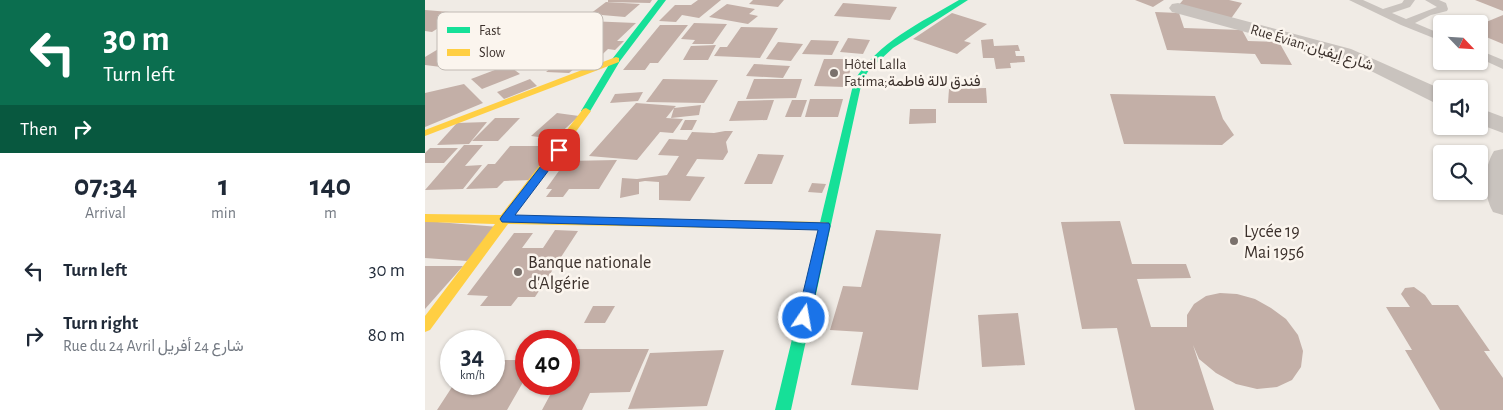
<!DOCTYPE html>
<html lang="en">
<head>
<meta charset="utf-8">
<style>
	body { margin:0; font-family:"Alegreya Sans",Vazirmatn,sans-serif; background:#f6f6f7; color:#1f2937; height:100vh; display:flex; flex-direction:column; font-size:19px; white-space:nowrap }
	* { box-sizing:border-box; margin:0 }
	p { font-size:16px; color:#747a83 }
	.icon { flex:none; width:28px; height:28px; fill:none; stroke:currentColor; stroke-width:2; stroke-linecap:round; stroke-linejoin:round }
	.map { position:relative; flex:1; overflow:hidden }
	.panel { display:flex; flex-direction:column; background:#fff; width:425px }
	.panel>* { flex:none }
	.guide { background:#0b6e4f; color:#fff; overflow:hidden }
	.needle { width:32px; rotate:115deg }
	.fabs { position:absolute; left:1008px; top:15px; display:grid; gap:10px }
	.fabs a { display:grid; place-items:center; width:55px; height:55px; border-radius:5px; background:#fff; box-shadow:0 1px 4px #0004; font-size:25px }
	.speed { position:absolute; left:15px; top:330px; display:flex; gap:10px; font-size:25px; font-weight:700; text-align:center }
	.speed>* { display:grid; place-content:center; width:65px; height:65px; border-radius:50%; background:#fff; box-shadow:0 1px 4px #0004; line-height:1 }
	.speed small { font-size:12px; font-weight:400 }
	.speed .limit { border:8px solid #d22; background:#fff; color:#111 }
	.pin { position:absolute; display:grid; place-items:center; width:42px; height:42px; color:#fff; margin:-21px; border-radius:10px; box-shadow:0 2px 8px #0006 }
	.me { position:absolute; width:55px; margin:-28px; rotate:12deg; stroke-linejoin:round; filter:drop-shadow(0 0 4px #0008) }
	.turn { display:flex; align-items:center; gap:18px; height:105px; padding:0 20px; font-size:22px }
	.turn .icon { width:65px; height:65px; stroke-width:2.5 }
	.turn b { display:block; font-size:35px; line-height:42px }
	.then { display:flex; align-items:center; height:48px; padding:0 20px; background:#0003; gap:10px; font-size:19px }
	.eta { display:flex; justify-content:space-evenly; align-items:center; height:85px; text-align:center }
	.eta b { font-size:30px; font-weight:600; line-height:35px }
	ul { padding:0; list-style:none }
	li { display:flex; align-items:center; gap:15px; height:65px; padding:0 20px }
	li div { flex:1 }
	li b { display:block; font-size:19px }
	li em { font-style:normal }
	main { display:flex; flex:1; min-height:0 }
	.map>svg:first-child { display:block }
</style>
</head>
<body>
<main>
<section class="panel">
<div class="guide">
<div class="turn"><svg class="icon" aria-label="left" viewBox="0 0 24 24"><path d="M17 20v-9H6M10 6l-5 5 5 5"/></svg><div><b>30 m</b>Turn left</div></div>
<div class="then">Then<svg class="icon" aria-label="right" viewBox="0 0 24 24"><path d="M7 20v-9h11M14 6l5 5-5 5"/></svg></div>
</div>
<div class="eta">
<div><b>07:34</b><p>Arrival</p></div>
<div><b>1</b><p>min</p></div>
<div><b>140</b><p>m</p></div>
</div>
<ul>
<li><svg class="icon" aria-label="left" viewBox="0 0 24 24"><path d="M17 20v-9H6M10 6l-5 5 5 5"/></svg><div><b>Turn left</b></div><em>30 m</em></li>
<li><svg class="icon" aria-label="right" viewBox="0 0 24 24"><path d="M7 20v-9h11M14 6l5 5-5 5"/></svg><div><b>Turn right</b><p>Rue du 24 Avril شارع 24 أفريل</p></div><em>80 m</em></li>
</ul>
</section>
<div class="map">
<svg width="1078" height="410" viewBox="0 0 1078 410">
	<rect width="100%" height="100%" fill="#f0ebe5"/>
	<!-- building -->
	<g fill="#c3afa7">
		<path d="M183,0H227L225,3L183,2Z"/>
		<path d="M273,0H296L274,18L257,15L251,22L234,21L250,5H266Z"/>
		<path d="M328,0H359L353,7L324,4Z"/>
		<path d="M710,0H739L728,7Z"/>
		<path d="M758,0H804L817,3L805,20L752,7Z"/>
		<path d="M1050,0H1078V11Z"/>
		<path d="M181,2L215,4L200,17L165,14Z"/>
		<path d="M418,3L472,7L465,20L409,16Z"/>
		<path d="M302,4L330,9L324,14L333,16L323,24L284,17Z"/>
		<path d="M0,10L37,13L7,32L0,31Z"/>
		<path d="M730,12L754,13L759,28L817,30L823,41L854,42L867,65L836,64L830,54L742,50Z"/>
		<path d="M527,13L562,24L539,41L546,43L532,54L488,39Z"/>
		<path d="M1078,15V44L1054,34V25Z"/>
		<path d="M163,21L211,23L192,41H199L190,50L183,49L162,69L150,68L144,73L121,72L135,60L97,58L120,39L140,40Z"/>
		<path d="M269,23L302,24L288,44H267L270,40L256,39Z"/>
		<path d="M235,25H263L233,63H225L220,70H198Z"/>
		<path d="M316,27L353,28L335,58L289,56L295,47H302Z"/>
		<path d="M423,38L445,40L438,54L415,52Z"/>
		<path d="M568,39L569,46L593,45L595,51H590L591,56H599L600,62L585,63L586,68L571,69L569,58H558L556,40Z"/>
		<path d="M386,40L414,41L407,55L377,54Z"/>
		<path d="M25,42L74,47L40,70L0,65V57Z"/>
		<path d="M353,42L378,44L366,61L341,59Z"/>
		<path d="M291,45L283,60H258L266,46Z"/>
		<path d="M399,59H429L420,87L389,86Z"/>
		<path d="M329,64L365,66L358,78L321,76Z"/>
		<path d="M83,65L95,74L57,89L46,79Z"/>
		<path d="M105,79L112,86L79,99L72,92Z"/>
		<path d="M238,79L293,80L279,103L221,102Z"/>
		<path d="M329,79H377L371,98L321,99Z"/>
		<path d="M39,84L58,103L0,127V93Z"/>
		<path d="M561,88L562,103H523L524,89Z"/>
		<path d="M218,92L213,101L185,103L190,94Z"/>
		<path d="M685,94L790,96L798,119L809,135L797,145L699,144Z"/>
		<path d="M385,99H418L413,117H380Z"/>
		<path d="M349,100L342,120L304,121L313,101Z"/>
		<path d="M367,100H382L376,117H360Z"/>
		<path d="M211,103L251,106L249,108L276,105L274,115L246,118L249,108L241,118L258,119L248,133L235,132L212,160L164,156Z"/>
		<path d="M485,109H511V123L484,124Z"/>
		<path d="M132,113L154,116L129,139L106,136Z"/>
		<path d="M70,118H95L73,141H47Z"/>
		<path d="M260,120H272L267,130H255Z"/>
		<path d="M62,122L44,144L12,145L32,123Z"/>
		<path d="M300,131H308L301,142L303,152L298,160L272,159L261,176L280,177L265,201L234,200V182L220,181L214,182V194L195,198L197,178L212,179L242,175L254,156L233,155L244,139L262,140L267,132L289,133Z"/>
		<path d="M39,145H58L40,166L57,165L38,189L0,190Z"/>
		<path d="M85,146H135L108,180L79,181L72,188L41,189L63,164H70Z"/>
		<path d="M5,148H33L19,163H0V153Z"/>
		<path d="M333,154L359,155L347,184H319Z"/>
		<path d="M192,160L174,189H144L138,197H121L127,189H121L141,161Z"/>
		<path d="M387,183L401,184L397,193L383,192Z"/>
		<path d="M0,221L74,227L42,261L0,258Z"/>
		<path d="M695,221L707,264H761L766,278L712,279L726,327H762V315L769,304L781,296L795,293L812,294L830,299L846,308L861,319L873,335L878,351L876,367L867,380L852,387L832,389L811,384L791,373L774,359L768,345L789,410H710L692,328L657,329L636,222Z"/>
		<path d="M130,230L153,231L110,297H93L86,306H55L63,296L42,295L89,233H108L97,248H118Z"/>
		<path d="M451,230L516,234L493,390L426,385L438,332L405,330L418,286L436,287Z"/>
		<path d="M0,266H38L0,309Z"/>
		<path d="M989,287L1000,295L1007,305H1033L1065,351H1059L1078,378V410H1015L980,350H987L961,307H985L976,294L980,288Z"/>
		<path d="M168,306H190L180,323H159Z"/>
		<path d="M593,313L600,365L557,367L553,315Z"/>
		<path d="M149,349H224L205,392L165,393L157,410H117L131,384H144V360Z"/>
		<path d="M299,350L282,406L203,409L225,353Z"/>
		<path d="M69,360H101V377L82,410H12L29,384H69Z"/>
	</g>
	<g fill="none" stroke-linecap="round" stroke-linejoin="round">
		<!-- lane -->
		<g fill="#c9c3be" fill-rule="evenodd">
			<path d="M924,0H938L958,9L977,3L979,0H990L985,7L967,13L981,19L1012,7L1000,0H1014L1021,3L1023,9L1022,11L1006,15L990,23L1016,34V41L976,25Z"/>
			<path d="M1054,50L1078,60V69L1054,58Z"/>
		</g>
		<!-- street -->
		<g fill="#c9c3be" fill-rule="evenodd">
			<path d="M753,3L926,49L1016,89V104L1008,102L940,68L912,57L747,12L744,8L747,4Z"/>
			<path d="M1054,108L1078,117V133L1054,124Z"/>
			<path d="M1078,149V215L1068,212C1058,194 1058,169 1069,151Z"/>
		</g>
		<!-- fast -->
		<g fill="#16e098" fill-rule="evenodd">
			<path d="M233,0H241L195,61L164,113H158L156,111L188,58Z"/>
			<path d="M534,0H543L468,48L444,70L437,81L366,410H350L429,81C453,42 495,23 534,0Z"/>
		</g>
		<!-- slow -->
		<g fill="#ffcf43" fill-rule="evenodd">
			<path d="M191,57L194,58V62L0,136V130Z"/>
			<path d="M161,108L166,111L89,216L399,222L403,223L405,226L403,229L399,230L83,224L5,330L0,332V316L70,224L0,222V214L76,215L158,109Z"/>
		</g>
	</g>
	<!-- route -->
	<path fill="#1a73e8" stroke="#114b97" d="M134,147L139,150L90,215L404,223L405,226L384,322L379,324L374,322L372,318L393,230L77,222L75,219L77,216L130,148Z"/>
	<!-- markers -->
	<g fill="#7a716c" stroke="#fbf5ee" stroke-width="2">
		<circle cx="409" cy="73" r="5"/>
		<circle cx="809" cy="241" r="5"/>
		<circle cx="93" cy="272" r="5"/>
	</g>
	<g text-anchor="middle" stroke-width="5" stroke-linejoin="round" paint-order="stroke">
		<!-- far-street labels -->
		<g font-size="15" fill="#3b302b" stroke="#fbf5ee">
			<text transform="translate(887 47) rotate(17)" y="5">Rue Évian;شارع إيفيان</text>
		</g>
		<!-- far-poi labels -->
		<g font-size="15" fill="#3b302b" stroke="#fbf5ee" text-anchor="start">
			<text x="419" y="69">Hôtel Lalla<tspan x="419" dy="17">Fatima;فندق لالة فاطمة</tspan></text>
		</g>
		<!-- poi labels -->
		<g font-size="18" fill="#3b302b" stroke="#fbf5ee" text-anchor="start">
			<text x="819" y="237">Lycée 19<tspan x="819" dy="21">Mai 1956</tspan></text>
			<text x="103" y="268">Banque nationale<tspan x="103" dy="21">d'Algérie</tspan></text>
		</g>
	</g>
	<!-- legend -->
	<rect x="12" y="12" width="166" height="58" rx="8" fill="#fbf5ee" stroke="#c1bab4" stroke-width="1"/>
	<rect x="22" y="27" width="23" height="6" fill="#16e098"/>
	<rect x="22" y="49" width="23" height="7" fill="#ffcf43"/>
	<g font-size="14" fill="#3b302b">
		<text x="54" y="35">Fast</text>
		<text x="54" y="57">Slow</text>
	</g>
</svg>
<div class="fabs">
<a><svg class="needle" viewBox="-14 -14 28 28"><path d="M0-13l5 13h-10z" fill="#e53935"/><path d="M0 13l5-13h-10z" fill="#747a83"/></svg></a>
<a><svg class="icon" aria-label="sound" viewBox="0 0 24 24"><path d="M4 9h4l5-4v14l-5-4H4zM17 9q2 3 0 6"/></svg></a>
<a><svg class="icon" aria-label="search" viewBox="0 0 24 24"><circle cx="10" cy="10" r="6"/><path d="M15 15l6 6"/></svg></a>
</div>
<div class="speed"><div>34<small>km/h</small></div><div class="limit">40</div></div>
<div class="pin" style="left:134px;top:150px;background:#d93025"><svg class="icon" aria-label="arrive" viewBox="0 0 24 24"><path d="M6 21V4h12l-3 4 3 4H6"/></svg></div>
<svg class="me" style="left:379px;top:318px" viewBox="-20 -20 40 40"><circle r="17" fill="#1a73e8" stroke="#fff" stroke-width="3"/><path d="M0-11L8 9 0 5-8 9z" fill="#fff"/></svg>
</div>
</main>
</body>
</html>
